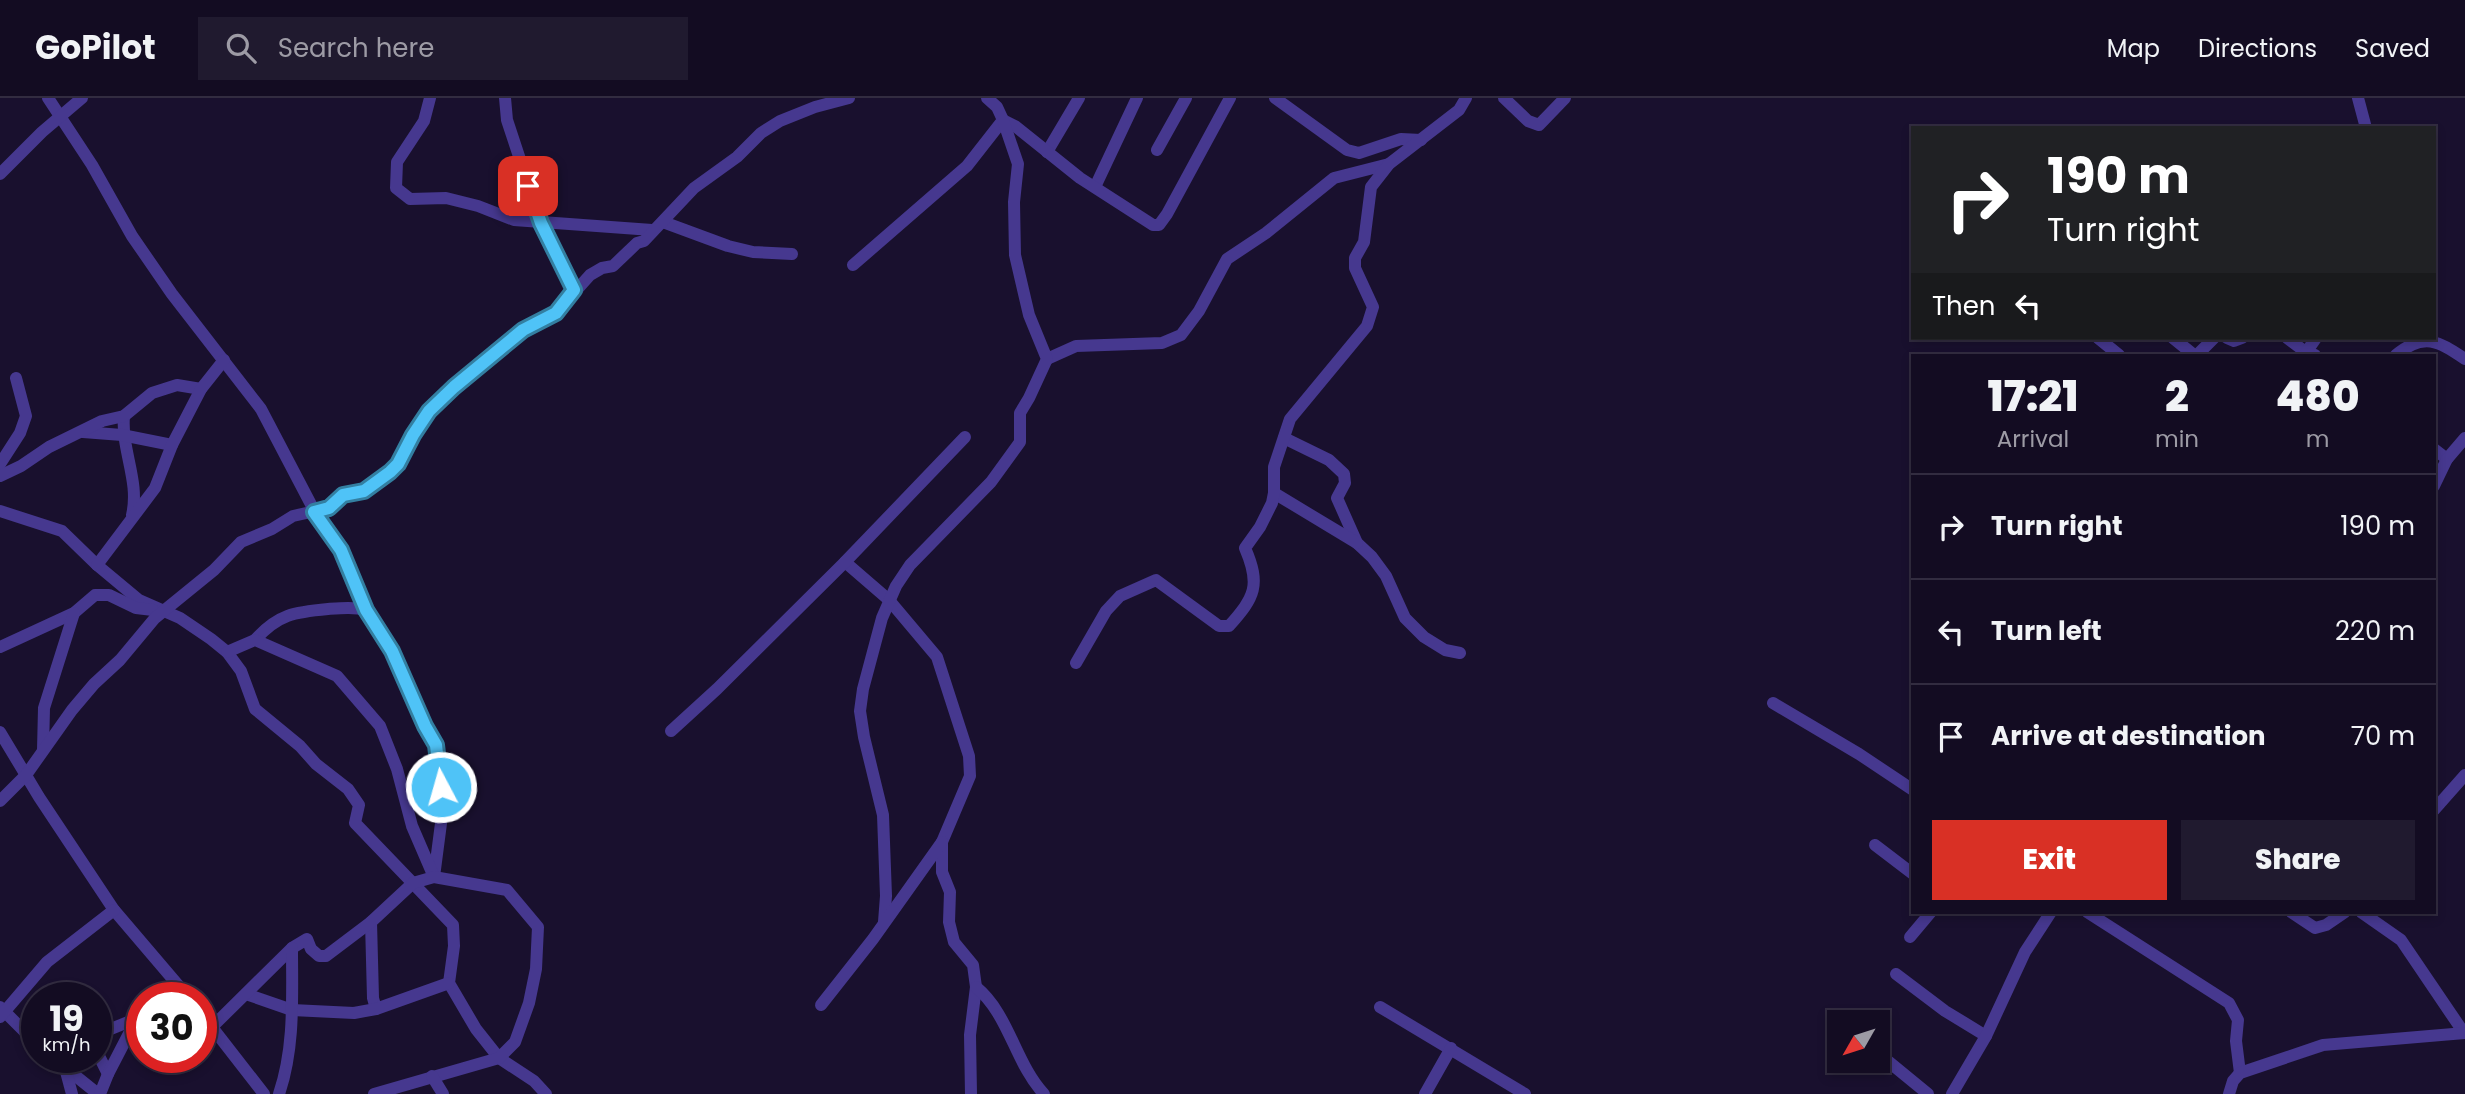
<!DOCTYPE html>
<html lang="en">
<head>
<meta charset="utf-8">
<style>
	body { margin:0; font-family:Poppins,sans-serif; background:#201a2f; color:#f1f3f6; height:100vh; display:flex; flex-direction:column; font-size:26px; white-space:nowrap }
	* { box-sizing:border-box; margin:0 }
	p { font-size:23px; color:#9d9ba5 }
	.icon { flex:none; width:38px; height:38px; fill:none; stroke:currentColor; stroke-width:2; stroke-linecap:round; stroke-linejoin:round }
	.map { position:relative; flex:1; overflow:hidden }
	.panel { position:absolute; left:1911px; top:256px; width:525px; height:560px; display:flex; flex-direction:column; background:#130c22; border-radius:0px; box-shadow:0 4px 10px #0003,0 0 0 2px #322c40 }
	.panel>* { flex:none }
	.guide { position:absolute; left:1911px; top:28px; width:525px; height:214px; border-radius:0px; box-shadow:0 4px 10px #0003,0 0 0 2px #322c40; background:#202124; color:#fff; overflow:hidden }
	.needle { width:46px; rotate:231deg }
	.tools { position:absolute; left:1827px; top:912px; display:grid; gap:14px }
	.tools a { display:grid; place-items:center; width:63px; height:63px; border-radius:0px; background:#130c22; box-shadow:0 4px 10px #0003,0 0 0 2px #322c40; font-size:35px }
	.speed { position:absolute; left:21px; top:884px; display:flex; gap:14px; font-size:35px; font-weight:700; text-align:center }
	.speed>* { display:grid; place-content:center; width:91px; height:91px; border-radius:50%; background:#130c22; box-shadow:0 4px 10px #0003,0 0 0 2px #322c40; line-height:1 }
	.speed small { font-size:18px; font-weight:400 }
	.speed .limit { border:10px solid #d22; background:#fff; color:#111 }
	.pin { position:absolute; display:grid; place-items:center; width:60px; height:60px; color:#fff; margin:-30px; border-radius:14px; box-shadow:0 4px 10px #0006 }
	.me { position:absolute; width:77px; margin:-38px; rotate:354deg; stroke-linejoin:round; filter:drop-shadow(0 0 5px #0008) }
	.turn { display:flex; align-items:center; gap:24px; height:147px; padding:0 21px; font-size:32px }
	.turn .icon { width:91px; height:91px; stroke-width:2.5 }
	.turn b { display:block; font-size:49px; line-height:60px }
	.then { display:flex; align-items:center; height:66px; padding:0 21px; background:#0003; gap:14px; font-size:26px }
	.eta { display:flex; justify-content:space-evenly; align-items:center; height:119px; text-align:center }
	.eta b { font-size:42px; font-weight:800; line-height:49px }
	.cta { display:flex; gap:14px; margin-top:auto; padding:14px 21px }
	.cta a { flex:1; height:80px; border-radius:0px; background:#d93025; color:#fff; font-size:28px; font-weight:800; line-height:80px; text-align:center }
	.cta a+a { background:#201a2f; color:#f1f3f6 }
	ul { padding:0; list-style:none }
	li { display:flex; align-items:center; gap:21px; height:105px; padding:0 21px; border-top:2px solid #322c40 }
	li div { flex:1 }
	li b { display:block; font-size:26px }
	li em { font-style:normal }
	header { display:flex; align-items:center; gap:42px; box-sizing:border-box; height:98px; padding:0 35px; background:#130c22; border-bottom:2px solid #322c40 }
	header strong { font-size:33px }
	nav { display:flex; gap:38px; margin-inline-start:auto; font-size:24px }
	.search { width:490px; height:63px; background:#201a2f; display:flex; align-items:center; gap:18px; box-sizing:border-box; padding:0 24px; border-radius:0px; color:#9d9ba5; font-size:26px }
	.map>svg:first-child { display:block }
</style>
</head>
<body>
<header>
<strong>GoPilot</strong>
<div class="search"><svg class="icon" aria-label="search" viewBox="0 0 24 24"><circle cx="10" cy="10" r="6"/><path d="M15 15l6 6"/></svg>Search here</div>
<nav><a>Map</a><a>Directions</a><a>Saved</a></nav>
</header>
<div class="map">
<svg width="2465" height="996" viewBox="0 0 2465 996">
	<rect width="100%" height="100%" fill="#19102e"/>
	<g fill="none" stroke-linecap="round" stroke-linejoin="round">
		<!-- minor -->
		<g stroke="#46388f" stroke-width="12">
			<path d="M48,0L92,67L132,138L172,196L261,311L315,414L341,452L367,512L392,553L425,628L436,647L443,710L434,779"/>
			<path d="M430,0L424,23L397,64L396,90L410,101L446,100L478,108L514,122L652,132"/>
			<path d="M505,0L507,22L541,125L574,192"/>
			<path d="M1275,0L1347,52L1359,55L1401,41L1421,42"/>
			<path d="M1504,0L1528,23L1539,27L1565,0"/>
			<path d="M2358,0L2366,30"/>
			<path d="M1157,52L1186,0"/>
			<path d="M1047,54L1079,0"/>
			<path d="M0,76L42,34L82,0"/>
			<path d="M1095,89L1137,0"/>
			<path d="M663,124L728,148L753,154L792,156"/>
			<path d="M853,167L967,68L1003,22L1015,28L1080,80L1153,127H1159L1167,116L1230,0"/>
			<path d="M2098,240L2119,257"/>
			<path d="M2173,240L2194,257"/>
			<path d="M2227,240L2234,243L2242,240"/>
			<path d="M2287,240L2303,252L2315,257"/>
			<path d="M2307,253L2316,240"/>
			<path d="M2197,257L2214,240"/>
			<path d="M2396,257C2424,234 2438,243 2465,261"/>
			<path d="M1047,261L1076,248L1162,245L1181,237L1199,213L1227,161L1266,135L1334,80L1389,66"/>
			<path d="M124,318C121,352 140,383 132,417"/>
			<path d="M83,334L122,337L172,347"/>
			<path d="M1284,340L1329,362L1344,376L1345,385L1337,400L1357,445L1372,459L1386,478L1405,520L1424,539L1445,552L1460,555"/>
			<path d="M2434,351L2447,361"/>
			<path d="M0,366L20,335L26,318L16,280"/>
			<path d="M0,378L21,368L49,349L102,323L124,318L152,295L177,287L201,291"/>
			<path d="M2434,388L2447,361L2465,340"/>
			<path d="M1274,395L1357,445"/>
			<path d="M0,413L62,433L97,467L139,502L180,520L211,541L227,554L241,573L255,611L300,648L316,666L348,691L359,707L355,725L453,827L454,848L449,885L476,931L499,960L534,983L546,996"/>
			<path d="M845,464L889,502L937,559L969,658L970,678L942,744V774L950,794L949,824L954,844L973,867L976,889L970,937L971,996"/>
			<path d="M97,467L155,390L172,347L201,291L224,262"/>
			<path d="M255,542C278,516 295,514 328,511C342,510 353,509 367,512"/>
			<path d="M0,549L74,515L95,497H109L136,510L153,512"/>
			<path d="M227,554L255,542L337,578L380,628L397,671L412,728L434,779"/>
			<path d="M1076,565L1106,513L1120,498L1156,482L1219,528H1229C1255,499 1261,487 1245,450L1260,429L1272,405L1274,395V369L1290,321L1367,228L1373,209L1355,170V160L1364,144L1371,89L1389,66L1459,12L1466,0"/>
			<path d="M1773,605L1859,656L1913,692"/>
			<path d="M671,633L717,591L845,464L965,339"/>
			<path d="M0,634L39,699L114,812L189,900"/>
			<path d="M43,652L44,610L74,515"/>
			<path d="M0,703L26,677L72,612L94,586L120,562L155,520L214,472L241,444L272,431L293,418L329,410L343,397L364,392L390,374L398,366L413,337L429,313L454,289L523,232L556,215L590,177L602,170L613,168L637,145L644,143L694,90L737,59L761,35L780,23L815,9L849,0"/>
			<path d="M2434,712L2465,677"/>
			<path d="M1875,747L1913,776"/>
			<path d="M2087,814L2229,905L2238,922L2236,943L2240,975"/>
			<path d="M2291,814L2315,830L2326,827L2345,814"/>
			<path d="M2361,814L2401,842L2464,935"/>
			<path d="M371,824L373,900L376,911"/>
			<path d="M884,824L886,798L883,717L864,639L860,613L863,591L882,520L896,488L910,467L991,384L1020,344V315L1029,300L1047,261L1029,217L1015,157L1014,104L1018,66L1003,22L997,9L987,0"/>
			<path d="M1910,839L1931,814"/>
			<path d="M1896,876L1945,913L1986,938"/>
			<path d="M976,889C1009,916 1015,965 1044,996"/>
			<path d="M246,896L292,912L354,915L376,911L449,885"/>
			<path d="M821,907L873,841L942,744"/>
			<path d="M0,909L37,946"/>
			<path d="M1380,909L1525,996"/>
			<path d="M201,915L264,996"/>
			<path d="M0,919L47,864L114,812"/>
			<path d="M213,928L292,850L307,841L311,851L319,858H326L371,824L413,785L434,779L507,792L538,829L536,871L529,905L515,944L499,960L374,996"/>
			<path d="M96,937L138,920"/>
			<path d="M96,952L108,976"/>
			<path d="M1878,955L1928,996"/>
			<path d="M52,959L98,996"/>
			<path d="M65,970L72,996"/>
			<path d="M432,978L443,996"/>
			<path d="M100,996L108,976L137,920"/>
			<path d="M279,996C295,949 292,899 292,850"/>
			<path d="M1425,996L1451,950"/>
			<path d="M1952,996L1986,938L2025,854L2051,814"/>
			<path d="M2229,996L2233,983L2240,975L2323,947L2465,935"/>
		</g>
	</g>
	<g fill="none" stroke-linecap="round" stroke-linejoin="round">
		<!-- route casing -->
		<g stroke="#337fa1" stroke-width="18">
			<path id="route" d="M441,689L436,647L425,628L392,553L366,512L341,452L314,414L329,410L343,397L364,393L390,374L398,366L413,337L429,313L454,289L523,232L556,215L574,192L541,125L528,88"/>
		</g>
		<!-- route -->
		<use href="#route" stroke="#4fc3f7" stroke-width="12"/>
	</g>
</svg>
<div class="tools">
<a><svg class="needle" viewBox="-14 -14 28 28"><path d="M0-13l5 13h-10z" fill="#e53935"/><path d="M0 13l5-13h-10z" fill="#9d9ba5"/></svg></a>
</div>
<div class="speed"><div>19<small>km/h</small></div><div class="limit">30</div></div>
<div class="pin" style="left:528px;top:88px;background:#d93025"><svg class="icon" aria-label="arrive" viewBox="0 0 24 24"><path d="M6 21V4h12l-3 4 3 4H6"/></svg></div>
<svg class="me" style="left:441px;top:689px" viewBox="-20 -20 40 40"><circle r="17" fill="#4fc3f7" stroke="#fff" stroke-width="3"/><path d="M0-11L8 9 0 5-8 9z" fill="#fff"/></svg>
<div class="guide">
<div class="turn"><svg class="icon" aria-label="right" viewBox="0 0 24 24"><path d="M7 20v-9h11M14 6l5 5-5 5"/></svg><div><b>190 m</b>Turn right</div></div>
<div class="then">Then<svg class="icon" aria-label="left" viewBox="0 0 24 24"><path d="M17 20v-9H6M10 6l-5 5 5 5"/></svg></div>
</div>
<section class="panel">
<div class="eta">
<div><b>17:21</b><p>Arrival</p></div>
<div><b>2</b><p>min</p></div>
<div><b>480</b><p>m</p></div>
</div>
<ul>
<li><svg class="icon" aria-label="right" viewBox="0 0 24 24"><path d="M7 20v-9h11M14 6l5 5-5 5"/></svg><div><b>Turn right</b></div><em>190 m</em></li>
<li><svg class="icon" aria-label="left" viewBox="0 0 24 24"><path d="M17 20v-9H6M10 6l-5 5 5 5"/></svg><div><b>Turn left</b></div><em>220 m</em></li>
<li><svg class="icon" aria-label="arrive" viewBox="0 0 24 24"><path d="M6 21V4h12l-3 4 3 4H6"/></svg><div><b>Arrive at destination</b></div><em>70 m</em></li>
</ul>
<div class="cta"><a>Exit</a><a>Share</a></div>
</section>
</div>
</body>
</html>
